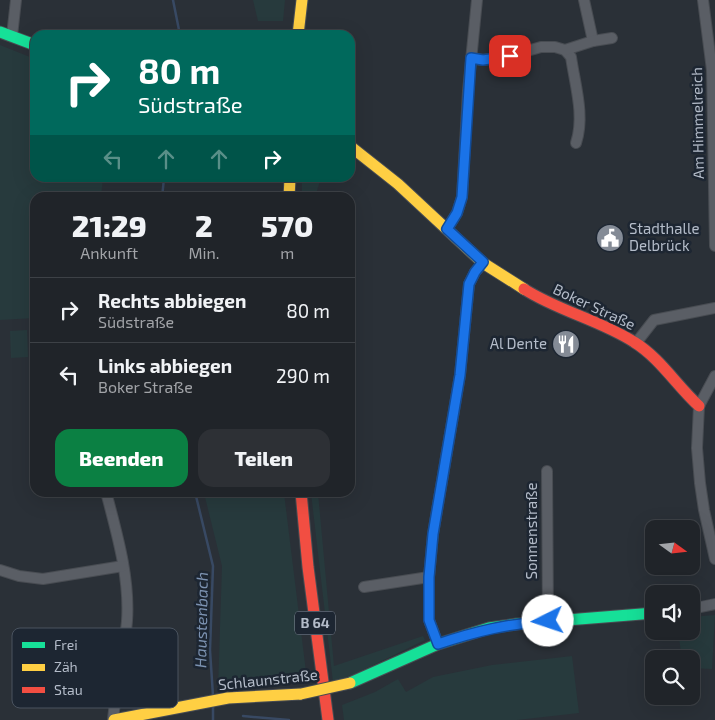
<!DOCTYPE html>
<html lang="de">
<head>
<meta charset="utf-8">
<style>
	body { margin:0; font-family:"Exo 2",sans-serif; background:#2d3035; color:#f1f3f6; height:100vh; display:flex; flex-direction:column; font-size:19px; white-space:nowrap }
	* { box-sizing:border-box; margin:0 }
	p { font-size:16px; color:#a2a4a8 }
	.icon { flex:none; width:28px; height:28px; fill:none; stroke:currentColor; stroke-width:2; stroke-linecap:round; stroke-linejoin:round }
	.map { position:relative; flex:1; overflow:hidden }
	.panel { position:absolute; left:30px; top:192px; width:325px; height:305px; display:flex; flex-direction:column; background:#202429; border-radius:15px; box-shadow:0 5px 20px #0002,0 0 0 1px #3d4146 }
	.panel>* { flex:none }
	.guide { position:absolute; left:30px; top:30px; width:325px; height:152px; border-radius:15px; box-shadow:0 5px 20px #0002,0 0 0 1px #3d4146; background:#00695c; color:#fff; overflow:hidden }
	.needle { width:32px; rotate:105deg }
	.buttons { position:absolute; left:645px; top:520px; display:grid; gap:10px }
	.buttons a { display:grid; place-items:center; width:55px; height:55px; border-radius:10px; background:#202429; box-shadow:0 5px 20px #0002,0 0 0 1px #3d4146; font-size:25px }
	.pin { position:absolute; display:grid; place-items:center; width:42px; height:42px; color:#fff; margin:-21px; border-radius:10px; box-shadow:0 2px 8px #0006 }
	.me { position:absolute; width:55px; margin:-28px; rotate:266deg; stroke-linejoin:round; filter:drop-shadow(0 0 4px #0008) }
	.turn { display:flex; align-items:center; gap:18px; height:105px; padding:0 25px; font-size:22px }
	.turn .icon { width:65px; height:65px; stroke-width:2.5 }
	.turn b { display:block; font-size:35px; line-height:42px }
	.lanes { display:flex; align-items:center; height:48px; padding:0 25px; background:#0003; justify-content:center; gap:25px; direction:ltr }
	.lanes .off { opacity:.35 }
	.eta { display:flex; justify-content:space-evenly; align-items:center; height:85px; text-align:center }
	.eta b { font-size:30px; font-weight:800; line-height:35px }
	.primary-button { display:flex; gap:10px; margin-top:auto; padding:10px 25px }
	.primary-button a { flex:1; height:58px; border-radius:15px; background:#0b8043; color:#fff; font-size:20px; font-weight:800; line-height:58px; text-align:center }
	.primary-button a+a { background:#2d3035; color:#f1f3f6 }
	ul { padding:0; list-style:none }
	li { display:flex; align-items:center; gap:15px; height:65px; padding:0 25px; border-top:1px solid #3d4146 }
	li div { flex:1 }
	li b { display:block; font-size:19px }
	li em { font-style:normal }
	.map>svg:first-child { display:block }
</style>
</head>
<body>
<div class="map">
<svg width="715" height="720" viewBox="0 0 715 720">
	<rect width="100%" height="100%" fill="#2a3037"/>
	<!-- green -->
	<g fill="#273a3d">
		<path d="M253,0H285L283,21H258Z"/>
		<path d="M0,45L35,59V178H103L101,197L35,198V318L0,320Z"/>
		<path d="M302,178H321L315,197H302Z"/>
		<path d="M27,330L28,357L11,358L10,331Z"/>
		<path d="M204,493H284L307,680L218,689L222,566Z"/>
		<path d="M311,493H318L334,666L423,636L425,640L355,674L333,682Z"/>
		<path d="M715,615L712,669L691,668V659H682L678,631H691V617Z"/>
		<path d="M572,656L579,713L517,720H344L342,705L375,692L398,679L406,692L433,677L492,665Z"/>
	</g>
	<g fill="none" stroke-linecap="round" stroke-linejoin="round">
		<!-- stream -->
		<g stroke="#384963" stroke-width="2.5">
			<path d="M173,0L180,35"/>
			<path d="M162,198L164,178"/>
			<path d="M195,492L213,566L210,650L213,696"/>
			<path d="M213,707V720"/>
			<path d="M243,716L289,720"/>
		</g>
		<!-- street casing -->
		<g stroke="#484c52" stroke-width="12">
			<g id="street">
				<path d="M584,0L593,41"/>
				<path d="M703,0L712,70L715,246"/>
				<path d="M12,36L16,0"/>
				<path d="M565,50L571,57C575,85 585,116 576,143"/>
				<path d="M471,58L483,60L510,56L541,47H555L565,50L593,41L612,38"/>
				<path d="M447,229L457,213L462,197L468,91L477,0"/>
				<path d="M636,343L654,320L715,308"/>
				<path d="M715,376L699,406L697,448L700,483L704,510L715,559"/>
				<path d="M547,471L548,621"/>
				<path d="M106,492C117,534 130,578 127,621C124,654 116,687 113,720"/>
				<path d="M0,570L19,576L43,579L123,566"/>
				<path d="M364,587L429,577"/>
				<path d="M691,609L715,604"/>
				<path d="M438,644L429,620V577L433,534L460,375L469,284L475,272L483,263"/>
			</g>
		</g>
		<!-- fast casing -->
		<g stroke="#484c52" stroke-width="13">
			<g id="fast">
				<path d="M0,32L35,45"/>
				<path d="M350,683L438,644L489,628L517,624L654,613"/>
			</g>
		</g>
		<!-- slow casing -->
		<g stroke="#484c52" stroke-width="13">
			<g id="slow">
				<path d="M298,35L302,0"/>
				<path d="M350,146L398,184L483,263L524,289"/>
				<path d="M289,198L290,178"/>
				<path d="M114,720L228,698L301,694"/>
			</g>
		</g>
		<!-- jam casing -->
		<g stroke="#484c52" stroke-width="13">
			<g id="jam">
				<path d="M524,289C558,311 600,320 634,342C660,358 677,386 699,406"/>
				<path d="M301,492L308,567L328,720"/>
			</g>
		</g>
		<!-- street -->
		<use href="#street" stroke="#5a5e65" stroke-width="10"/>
		<!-- fast -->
		<use href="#fast" stroke="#16e098" stroke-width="11"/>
		<!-- slow -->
		<use href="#slow" stroke="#ffcf43" stroke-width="11"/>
		<!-- jam -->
		<use href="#jam" stroke="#f24e42" stroke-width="11"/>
		<!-- slow-bridge casing -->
		<g stroke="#484c52" stroke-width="13" stroke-linecap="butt">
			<path id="slow-bridge" d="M301,694L350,683"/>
		</g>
		<!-- slow-bridge -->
		<use href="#slow-bridge" stroke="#ffcf43" stroke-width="11"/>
	</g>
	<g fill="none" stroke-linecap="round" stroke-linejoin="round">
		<!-- route casing -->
		<g stroke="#114b97" stroke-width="12">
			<path id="route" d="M510,56L483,60L471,58L462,197L457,213L447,229L483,262L475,272L469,284L460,375L433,534L429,577V620L438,644C477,631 507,624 548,621"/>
		</g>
		<!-- route -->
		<use href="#route" stroke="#1a73e8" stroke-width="9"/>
	</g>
	<!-- icons -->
	<defs>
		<g id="civic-disc" transform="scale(1.4375)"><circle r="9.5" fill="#848b96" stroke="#1d2632"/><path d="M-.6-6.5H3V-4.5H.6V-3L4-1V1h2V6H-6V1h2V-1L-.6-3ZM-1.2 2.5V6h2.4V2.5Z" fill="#fff"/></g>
		<g id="restaurant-disc" transform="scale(1.4375)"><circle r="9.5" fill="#848b96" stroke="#1d2632"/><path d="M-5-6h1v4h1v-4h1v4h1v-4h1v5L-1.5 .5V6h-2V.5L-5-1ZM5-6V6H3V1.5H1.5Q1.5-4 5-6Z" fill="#fff"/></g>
	</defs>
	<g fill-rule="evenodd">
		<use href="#civic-disc" x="610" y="238"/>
		<use href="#restaurant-disc" x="566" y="344"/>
	</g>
	<g text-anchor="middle" stroke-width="5" stroke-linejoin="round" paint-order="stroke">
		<!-- shield labels -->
		<rect fill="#1d2632" stroke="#878f9c" stroke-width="1" x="295" y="611.5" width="40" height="23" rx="4"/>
		<g font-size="14" font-weight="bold" fill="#b4bcc9">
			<text x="315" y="628">B 64</text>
		</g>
		<!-- street labels -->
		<g font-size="15" fill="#b4bcc9" stroke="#1d2632">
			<text transform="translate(698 123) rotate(-91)" y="5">Am Himmelreich</text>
			<text transform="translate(594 307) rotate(25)" y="5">Boker Straße</text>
			<text transform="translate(532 531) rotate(-90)" y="5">Sonnenstraße</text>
			<text transform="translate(268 680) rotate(-6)" y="5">Schlaunstraße</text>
		</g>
		<!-- poi labels -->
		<g font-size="15" fill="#b4bcc9" stroke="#1d2632" text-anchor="start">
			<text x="629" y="234">Stadthalle<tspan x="629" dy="17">Delbrück</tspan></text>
			<text x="547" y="349" text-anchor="end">Al Dente</text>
		</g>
		<!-- water labels -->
		<g font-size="16" font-style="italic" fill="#7c92b1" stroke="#1d2632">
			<text transform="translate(201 620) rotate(-89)" y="6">Haustenbach</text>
		</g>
	</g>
	<!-- legend -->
	<rect x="12" y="628" width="166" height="80" rx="8" fill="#1d2632" stroke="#4a535f" stroke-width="1"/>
	<rect x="22" y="642" width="23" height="6" fill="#16e098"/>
	<rect x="22" y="664" width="23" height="7" fill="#ffcf43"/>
	<rect x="22" y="687" width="23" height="6" fill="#f24e42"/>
	<g font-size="14" fill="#b4bcc9">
		<text x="54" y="650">Frei</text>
		<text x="54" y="672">Zäh</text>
		<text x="54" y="695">Stau</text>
	</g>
</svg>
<div class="buttons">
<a><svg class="needle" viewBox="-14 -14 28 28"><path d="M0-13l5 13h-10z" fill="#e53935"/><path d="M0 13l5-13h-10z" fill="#a2a4a8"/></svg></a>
<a><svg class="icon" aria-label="sound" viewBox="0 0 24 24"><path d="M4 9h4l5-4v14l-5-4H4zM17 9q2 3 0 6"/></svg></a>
<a><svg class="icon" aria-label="search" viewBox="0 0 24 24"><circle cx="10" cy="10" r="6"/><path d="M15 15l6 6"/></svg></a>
</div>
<div class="pin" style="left:510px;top:56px;background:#d93025"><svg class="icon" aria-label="arrive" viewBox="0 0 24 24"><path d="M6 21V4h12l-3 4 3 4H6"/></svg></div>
<svg class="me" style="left:548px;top:621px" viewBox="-20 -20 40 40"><circle r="19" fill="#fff"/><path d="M0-13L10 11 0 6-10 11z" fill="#1a73e8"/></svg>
<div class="guide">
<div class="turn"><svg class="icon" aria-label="right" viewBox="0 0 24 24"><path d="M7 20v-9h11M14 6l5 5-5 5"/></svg><div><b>80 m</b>Südstraße</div></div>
<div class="lanes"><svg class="icon off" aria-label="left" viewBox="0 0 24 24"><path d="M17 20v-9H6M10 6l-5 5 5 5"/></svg><svg class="icon off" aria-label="ahead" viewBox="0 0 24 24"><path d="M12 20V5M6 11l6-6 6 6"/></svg><svg class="icon off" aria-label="ahead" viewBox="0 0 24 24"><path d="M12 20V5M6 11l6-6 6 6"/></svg><svg class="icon" aria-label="right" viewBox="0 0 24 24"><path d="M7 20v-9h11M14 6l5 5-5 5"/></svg></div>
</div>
<section class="panel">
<div class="eta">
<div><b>21:29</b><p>Ankunft</p></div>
<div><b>2</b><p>Min.</p></div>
<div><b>570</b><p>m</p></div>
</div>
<ul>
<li><svg class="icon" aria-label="right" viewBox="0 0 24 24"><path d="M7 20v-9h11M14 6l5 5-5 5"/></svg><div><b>Rechts abbiegen</b><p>Südstraße</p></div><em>80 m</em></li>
<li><svg class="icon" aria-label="left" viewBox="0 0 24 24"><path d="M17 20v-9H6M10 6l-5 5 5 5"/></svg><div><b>Links abbiegen</b><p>Boker Straße</p></div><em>290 m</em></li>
</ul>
<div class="primary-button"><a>Beenden</a><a>Teilen</a></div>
</section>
</div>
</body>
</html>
